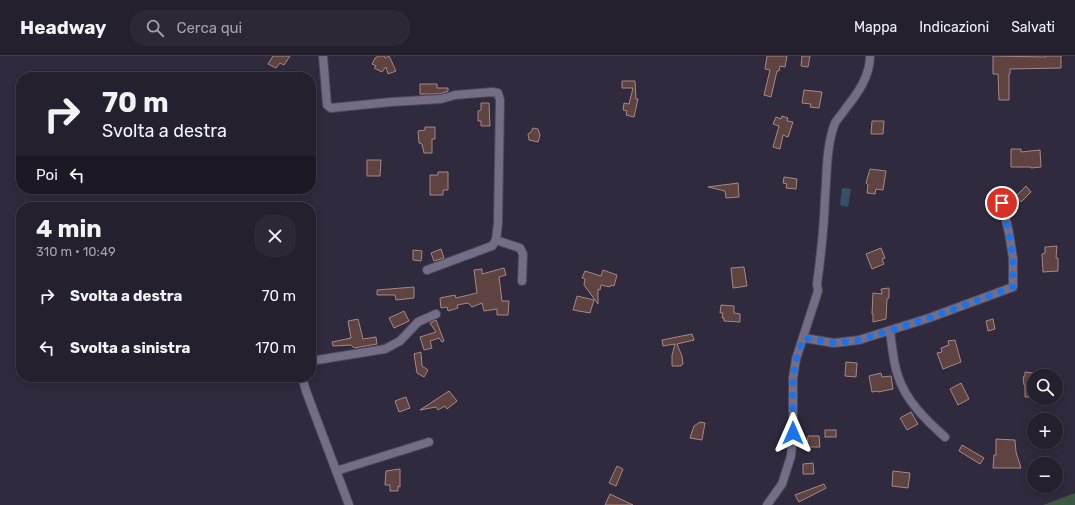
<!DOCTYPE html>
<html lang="it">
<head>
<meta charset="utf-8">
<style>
	body { margin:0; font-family:Rubik,sans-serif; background:#2c2836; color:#f1f3f6; height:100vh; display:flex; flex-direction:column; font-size:15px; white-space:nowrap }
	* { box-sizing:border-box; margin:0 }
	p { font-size:13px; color:#a3a3aa }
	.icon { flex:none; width:22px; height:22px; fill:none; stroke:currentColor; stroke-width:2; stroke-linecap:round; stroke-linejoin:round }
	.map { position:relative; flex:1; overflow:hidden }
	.drawer { position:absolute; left:16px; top:146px; width:300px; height:180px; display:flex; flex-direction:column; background:#24202e; border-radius:16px; box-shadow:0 2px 10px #0003,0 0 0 1px #413e4a }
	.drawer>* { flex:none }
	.hud { position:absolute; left:16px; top:16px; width:300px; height:122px; border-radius:16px; box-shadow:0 2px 10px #0003,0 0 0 1px #413e4a; background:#24202e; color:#f1f3f6; overflow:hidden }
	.controls { position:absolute; left:1027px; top:313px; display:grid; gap:8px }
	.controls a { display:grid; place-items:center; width:36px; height:36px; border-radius:50%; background:#24202e; box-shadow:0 2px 10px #0003,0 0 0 1px #413e4a; font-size:20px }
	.pin { position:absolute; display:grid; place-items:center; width:34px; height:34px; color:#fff; margin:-17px; border:2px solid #fff; border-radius:50%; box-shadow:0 1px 4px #0007 }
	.me { position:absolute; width:44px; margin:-22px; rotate:0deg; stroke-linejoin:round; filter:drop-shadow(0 0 3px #0008) }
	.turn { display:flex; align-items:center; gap:14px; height:84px; padding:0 20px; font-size:18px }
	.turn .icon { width:52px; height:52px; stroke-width:2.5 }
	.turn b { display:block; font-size:28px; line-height:34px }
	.then { display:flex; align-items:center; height:38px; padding:0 20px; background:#0003; gap:8px; font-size:15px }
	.round { display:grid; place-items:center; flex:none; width:42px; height:42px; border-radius:16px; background:#2c2836 }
	.overview { display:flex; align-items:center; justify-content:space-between; height:68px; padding:0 20px }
	h1 { font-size:24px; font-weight:700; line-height:30px }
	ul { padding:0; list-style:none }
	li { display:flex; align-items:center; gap:12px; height:52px; padding:0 20px }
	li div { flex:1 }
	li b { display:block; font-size:15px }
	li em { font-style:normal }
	header { display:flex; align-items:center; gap:24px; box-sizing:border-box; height:56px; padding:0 20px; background:#24202e; border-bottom:1px solid #413e4a }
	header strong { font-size:19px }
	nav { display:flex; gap:22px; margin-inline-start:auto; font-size:14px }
	.search { width:280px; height:36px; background:#2c2836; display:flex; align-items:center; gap:10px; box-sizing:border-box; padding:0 14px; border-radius:16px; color:#a3a3aa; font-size:15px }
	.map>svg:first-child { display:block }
</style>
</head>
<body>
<header>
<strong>Headway</strong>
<div class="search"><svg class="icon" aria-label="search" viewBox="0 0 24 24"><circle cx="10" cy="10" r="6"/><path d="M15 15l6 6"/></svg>Cerca qui</div>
<nav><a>Mappa</a><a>Indicazioni</a><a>Salvati</a></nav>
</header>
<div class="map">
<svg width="1075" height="449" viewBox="0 0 1075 449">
	<rect width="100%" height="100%" fill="#302a3e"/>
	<!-- green -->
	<path fill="#3a5842" d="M1075,437V449H1043Z"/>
	<!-- water -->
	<path fill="#355069" d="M842,132L851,133L848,151L840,149Z"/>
	<!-- building -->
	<g fill="#5e4341" stroke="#a68885">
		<path d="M273,0H290L284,9L280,7L276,12L268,8Z"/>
		<path d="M379,0H384L385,2L389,0L396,15L388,18L386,11L382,16L374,12L376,10L372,8L375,2Z"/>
		<path d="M767,0H787L785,11L780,10L779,15H777L771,41L764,39L770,14L765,13Z"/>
		<path d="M802,0H810L808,11L801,10Z"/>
		<path d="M993,0L1046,1V0H1061V12L1010,13V18H1009V44H999L998,18H993Z"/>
		<path d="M622,25H635L636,43H638L634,61L626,59L627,55L623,54L624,47L629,48L633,32H622Z"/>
		<path d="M420,28H437V32H448V35L440,38H420Z"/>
		<path d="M804,34L822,36L819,52L810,51L811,48L802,47Z"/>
		<path d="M481,47H489L490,70H481V65H478V55L481,54Z"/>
		<path d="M782,60L788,62L787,65L793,66L788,81L783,79L780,93L773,91L779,70L773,68L776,61L781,63Z"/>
		<path d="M872,65H884L883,78H871Z"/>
		<path d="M425,71H435V83H432V97H424L422,88L419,87L418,75L425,74Z"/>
		<path d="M533,72L538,73L540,79L538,86L529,84L528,78L531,76Z"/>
		<path d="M1011,93H1021V96L1040,94L1041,111L1031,112V111H1011Z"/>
		<path d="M367,104H381L380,120H367Z"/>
		<path d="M870,113L886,115L883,134L876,133L875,138L867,137L868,129L866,127Z"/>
		<path d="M438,116H448V134H443V139H430V119H438Z"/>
		<path d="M784,121L797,123L796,133L786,132L787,128L783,127Z"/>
		<path d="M738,127L739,141L726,142L725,135L708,131Z"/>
		<path d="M1026,130L1031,136L1021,146L1016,140Z"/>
		<path d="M1057,190L1056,202H1058V215L1043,216L1042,198L1045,197V191Z"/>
		<path d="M881,192L885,202L882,203L884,208L872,213L866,198Z"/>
		<path d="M441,193L444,202L434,205L431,197Z"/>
		<path d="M413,194L422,195L421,205L413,204Z"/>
		<path d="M744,211L747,230L733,232L731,212Z"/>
		<path d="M504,212L506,219L499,221L502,245H509L508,259H497V253L484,255L482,247L472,251L468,247L457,249L458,252L448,255L447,251L441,252L440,242L455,239L456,242L477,237L474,214L482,213V218Z"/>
		<path d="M603,214L617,219L614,230L611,229L610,231L601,229L600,234L598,233V248L584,229L585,223L582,222L585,215L601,220Z"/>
		<path d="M414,231V242L396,244L395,239H377V234Z"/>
		<path d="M889,232V242L887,243L886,263L873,266V258H872L873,237L882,238L881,233Z"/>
		<path d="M577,240L594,244L590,257L573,254Z"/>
		<path d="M721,249L734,250V257L740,258V266L724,265V262H722L723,257H720Z"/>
		<path d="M404,255L409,265L394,272L389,262Z"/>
		<path d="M358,263L363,283L376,281L377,288L354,292L351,289L333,290L332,286L351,282L348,265Z"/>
		<path d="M993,263L995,273L988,275L986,265Z"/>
		<path d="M436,264L444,285L442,286L439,282L430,285L432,292L424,294L420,281L436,276L430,267Z"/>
		<path d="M692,278L694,284L677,288L682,300L683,308L681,310H672V299L675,288L663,290L662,284Z"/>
		<path d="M955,284L961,306L943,313L937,297L942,296L941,292L949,289L948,285Z"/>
		<path d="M421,296L422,310L428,314L424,321L417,317L414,298Z"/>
		<path d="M846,306L857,307L856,321L845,320Z"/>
		<path d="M1025,316L1033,317L1034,341H1025V330L1024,329L1023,321L1025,320Z"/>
		<path d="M881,317L882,321L891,320L893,333L878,336V335L872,336L869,320Z"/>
		<path d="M961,327L969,343L958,349L950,333Z"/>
		<path d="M449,335L457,345L447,353L445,350L438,354L436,351L420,354Z"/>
		<path d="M406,341L410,352L399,356L395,345Z"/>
		<path d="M911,356L918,368L907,374L900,362Z"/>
		<path d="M700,366L705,367L702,384L690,382L694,370Z"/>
		<rect x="825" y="374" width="11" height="7"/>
		<path d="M808,380H819L820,391H807Z"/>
		<path d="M996,383L1015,384L1016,396L1021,412H993L994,399H996Z"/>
		<path d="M962,389L984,402L980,408L959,395Z"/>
		<path d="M813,407L814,418H803V408Z"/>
		<path d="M617,410L623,413L616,430L609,427Z"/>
		<path d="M400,413V431L398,430V435H390V429H385L386,415Z"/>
		<path d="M893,415L910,417L908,432L892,430Z"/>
		<path d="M824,428L826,432L799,446L795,439Z"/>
		<path d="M610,438L633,449H605Z"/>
	</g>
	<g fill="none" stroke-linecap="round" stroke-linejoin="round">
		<!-- minor casing -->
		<g stroke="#4c4759" stroke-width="10">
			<g id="minor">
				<path d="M323,0L327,49L331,52L391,46L441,43L455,39L492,36L498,37L500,44L498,167L496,184L492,190L427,214"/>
				<path d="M496,184L520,192L523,198L522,225"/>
				<path d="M890,275C892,289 893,306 898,320C906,345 926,364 945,381"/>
				<path d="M804,282L834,287L859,284L929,262L1013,231V202L1009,177L1002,147"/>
				<path d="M311,305L385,293L400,285L418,266L436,258"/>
				<path d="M302,321L306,335L349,449"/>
				<path d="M336,415L429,386"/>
				<path d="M767,449L782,428L791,400L793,377V322L796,303L818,235L817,228C821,199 824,171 825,142C827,118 826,90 835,67C838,62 843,57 846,52C858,37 870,20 870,0"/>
			</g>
		</g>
		<!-- minor -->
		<use href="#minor" stroke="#746d85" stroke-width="8"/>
	</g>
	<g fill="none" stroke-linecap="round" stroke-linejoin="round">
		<!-- route -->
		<path stroke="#1a73e8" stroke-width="7" stroke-dasharray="0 12.6" d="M793,377V322L796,303L804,282L834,287L860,284L929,262L1013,231V202L1009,177L1002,147"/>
	</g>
</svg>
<div class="controls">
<a><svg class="icon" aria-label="search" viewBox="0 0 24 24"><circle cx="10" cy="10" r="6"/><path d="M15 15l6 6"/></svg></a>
<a>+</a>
<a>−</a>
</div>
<div class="pin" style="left:1002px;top:147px;background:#d93025"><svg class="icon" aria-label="arrive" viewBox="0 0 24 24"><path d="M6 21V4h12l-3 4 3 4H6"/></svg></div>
<svg class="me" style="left:793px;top:377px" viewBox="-20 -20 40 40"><path d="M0-17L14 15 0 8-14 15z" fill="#1a73e8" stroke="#fff" stroke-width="4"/></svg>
<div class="hud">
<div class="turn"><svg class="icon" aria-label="right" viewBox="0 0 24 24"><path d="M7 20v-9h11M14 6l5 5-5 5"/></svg><div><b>70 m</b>Svolta a destra</div></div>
<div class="then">Poi<svg class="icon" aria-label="left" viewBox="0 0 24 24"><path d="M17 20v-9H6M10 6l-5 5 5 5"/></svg></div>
</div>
<section class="drawer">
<div class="overview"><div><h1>4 min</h1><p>310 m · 10:49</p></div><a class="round"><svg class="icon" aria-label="close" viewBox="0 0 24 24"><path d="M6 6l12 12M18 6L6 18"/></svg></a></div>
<ul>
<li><svg class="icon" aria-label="right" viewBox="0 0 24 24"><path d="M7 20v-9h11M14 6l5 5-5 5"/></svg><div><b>Svolta a destra</b></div><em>70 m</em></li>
<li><svg class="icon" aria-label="left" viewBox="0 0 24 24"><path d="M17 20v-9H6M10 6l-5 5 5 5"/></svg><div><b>Svolta a sinistra</b></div><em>170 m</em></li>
</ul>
</section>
</div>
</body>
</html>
